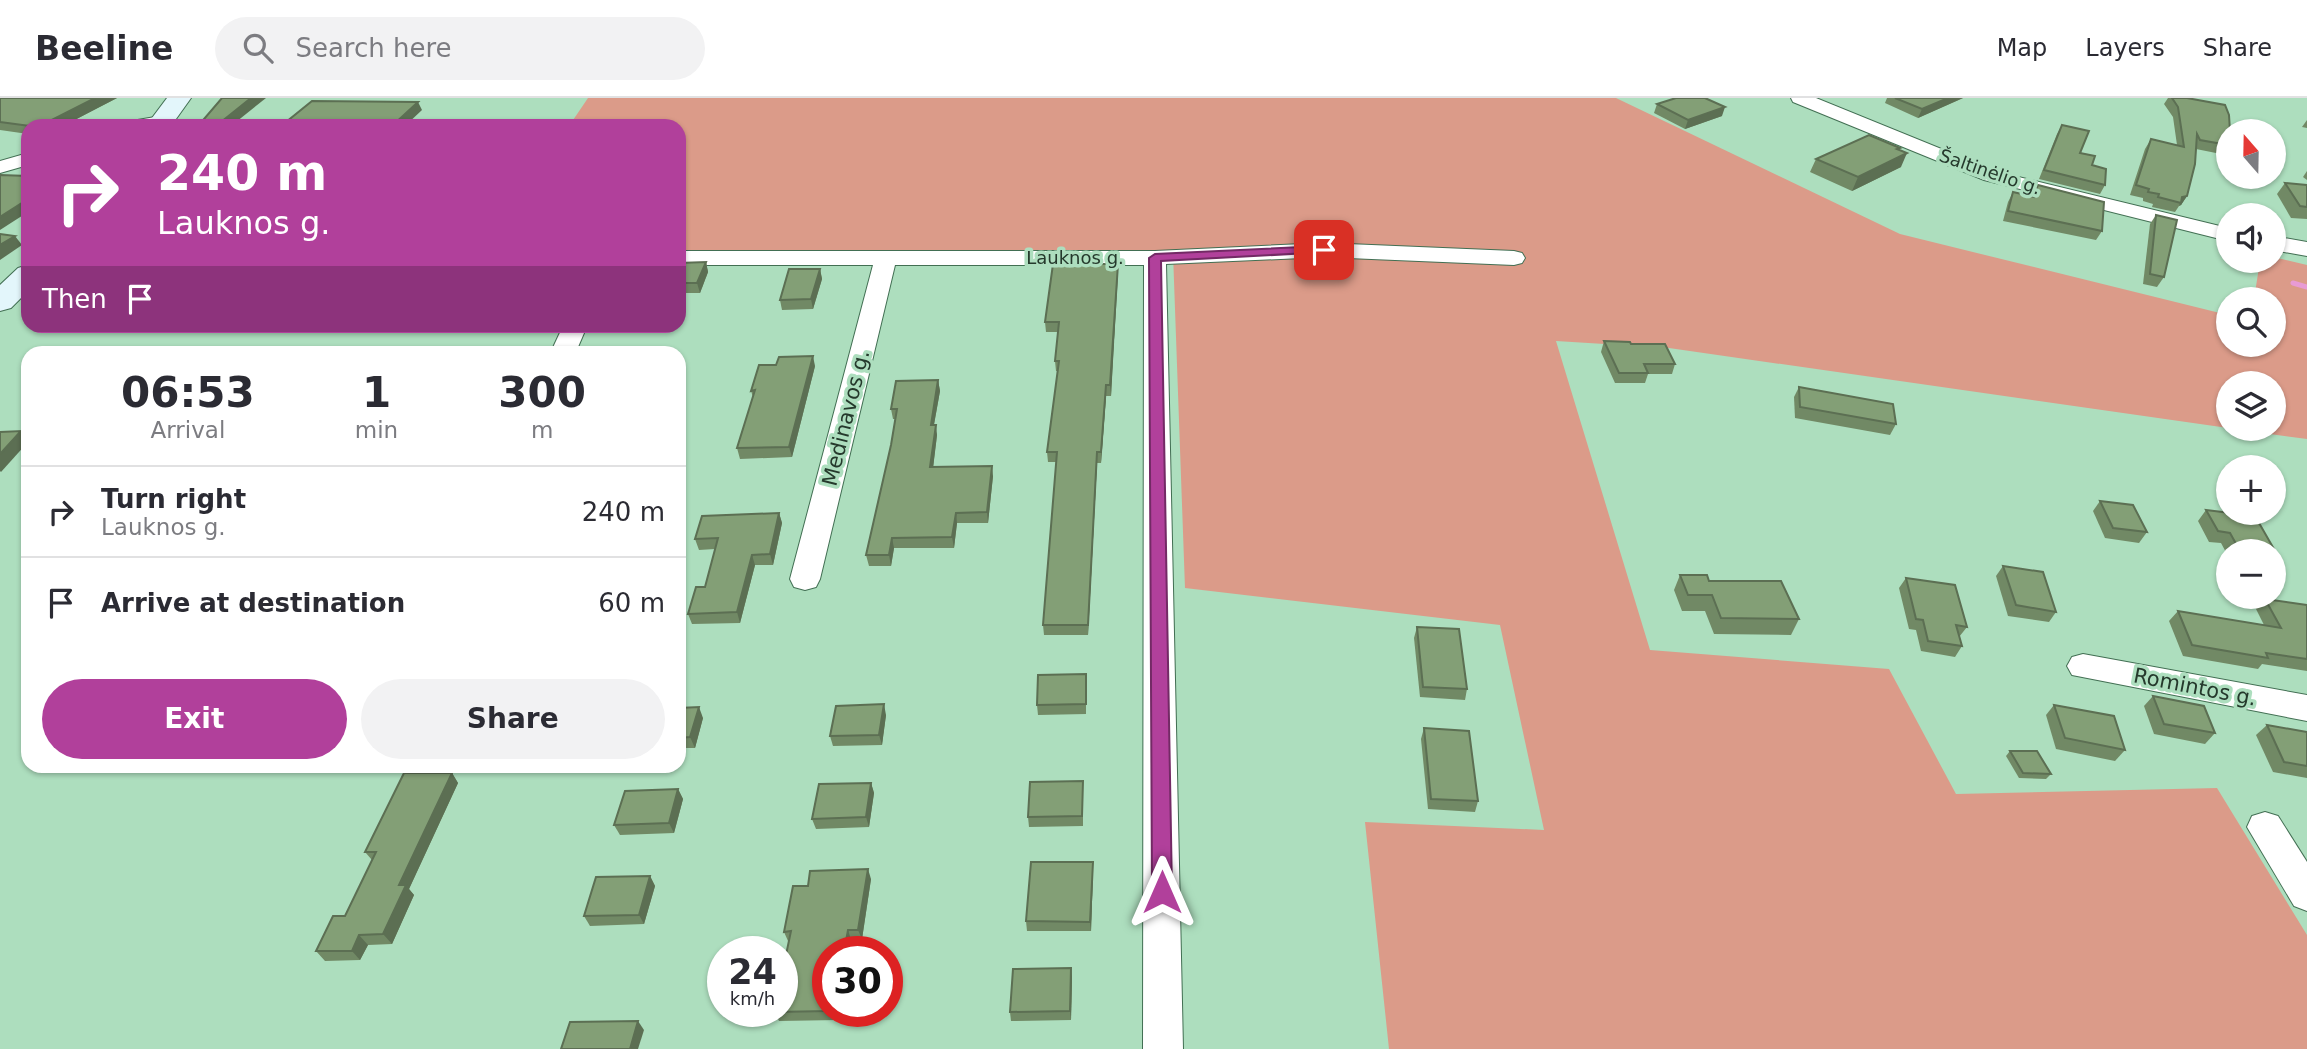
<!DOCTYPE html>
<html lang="en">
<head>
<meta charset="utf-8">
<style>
	body { margin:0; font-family:"DejaVu Sans",sans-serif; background:#f2f2f3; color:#2b2b33; height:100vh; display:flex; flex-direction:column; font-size:26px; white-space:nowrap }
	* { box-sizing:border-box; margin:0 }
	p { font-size:23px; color:#7c7c81 }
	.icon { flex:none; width:38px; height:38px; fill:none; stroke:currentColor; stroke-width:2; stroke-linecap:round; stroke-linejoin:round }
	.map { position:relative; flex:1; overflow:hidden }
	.details { position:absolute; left:21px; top:248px; width:665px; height:427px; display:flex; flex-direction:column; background:#fff; border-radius:21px; box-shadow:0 2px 5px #0004 }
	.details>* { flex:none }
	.banner { position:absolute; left:21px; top:21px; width:665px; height:214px; border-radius:21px; box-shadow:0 2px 5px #0004; background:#b1409b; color:#fff; overflow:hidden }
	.needle { width:46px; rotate:340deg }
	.fabs { position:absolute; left:2216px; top:21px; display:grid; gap:14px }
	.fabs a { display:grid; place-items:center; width:70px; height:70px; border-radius:50%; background:#fff; box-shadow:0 2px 5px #0004; font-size:35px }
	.speed { position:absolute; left:707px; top:838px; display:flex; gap:14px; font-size:35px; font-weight:700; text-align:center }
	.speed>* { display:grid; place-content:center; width:91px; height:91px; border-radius:50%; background:#fff; box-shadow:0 2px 5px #0004; line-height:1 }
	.speed small { font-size:18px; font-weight:400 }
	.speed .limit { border:10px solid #d22; background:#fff; color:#111 }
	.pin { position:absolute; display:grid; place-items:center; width:60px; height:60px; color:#fff; margin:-30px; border-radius:14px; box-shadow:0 4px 10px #0006 }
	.me { position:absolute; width:77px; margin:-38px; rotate:0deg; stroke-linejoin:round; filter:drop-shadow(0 0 5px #0008) }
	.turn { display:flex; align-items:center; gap:24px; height:147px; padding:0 21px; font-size:32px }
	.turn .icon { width:91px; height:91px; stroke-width:2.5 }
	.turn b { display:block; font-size:49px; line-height:60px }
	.then { display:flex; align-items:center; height:66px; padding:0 21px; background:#0003; gap:14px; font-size:26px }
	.eta { display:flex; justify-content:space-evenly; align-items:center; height:119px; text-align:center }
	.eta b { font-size:42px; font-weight:700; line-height:49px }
	.primary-button { display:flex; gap:14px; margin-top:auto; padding:14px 21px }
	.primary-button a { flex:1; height:80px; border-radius:42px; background:#b1409b; color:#fff; font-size:28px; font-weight:700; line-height:80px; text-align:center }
	.primary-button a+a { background:#f2f2f3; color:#2b2b33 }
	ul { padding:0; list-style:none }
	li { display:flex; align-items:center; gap:21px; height:91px; padding:0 21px; border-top:2px solid #e1e1e2 }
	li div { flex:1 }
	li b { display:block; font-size:26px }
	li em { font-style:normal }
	header { display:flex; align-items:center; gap:42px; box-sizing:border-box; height:98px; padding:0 35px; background:#fff; border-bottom:2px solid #e1e1e2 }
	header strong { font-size:33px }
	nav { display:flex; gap:38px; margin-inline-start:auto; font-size:24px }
	.search { width:490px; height:63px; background:#f2f2f3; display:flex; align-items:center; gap:18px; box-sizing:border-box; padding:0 24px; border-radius:38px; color:#7c7c81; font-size:26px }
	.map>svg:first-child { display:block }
</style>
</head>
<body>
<header>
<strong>Beeline</strong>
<div class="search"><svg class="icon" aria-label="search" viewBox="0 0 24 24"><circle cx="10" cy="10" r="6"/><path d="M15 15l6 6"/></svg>Search here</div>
<nav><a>Map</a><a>Layers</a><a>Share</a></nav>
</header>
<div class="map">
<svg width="2307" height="951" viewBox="0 0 2307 951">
	<rect width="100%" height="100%" fill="#addebe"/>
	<!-- green -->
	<path fill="#db9b89" d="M588,0H1616L1900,136L2228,217V247H2273V201H2254L2260,163H2273V159L2307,167V341L2233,331H2273V285H2228V330L1669,250L1556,243L1650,552L1889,571L1956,696L2217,690L2307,837V951H1389L1365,724L1544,732L1500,527L1185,490L1173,155H679V28H569Z"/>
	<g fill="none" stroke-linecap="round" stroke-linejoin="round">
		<!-- stream -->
		<path stroke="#e89bd5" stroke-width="5" d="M2293,185L2307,189"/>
		<!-- street casing -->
		<g stroke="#426f53" stroke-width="2">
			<g id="street">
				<path d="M1791,0H1816L1998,74L2228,130V143L1984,82L1793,4Z"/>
				<path d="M161,18L168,20L171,24L168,28H123L126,24Z"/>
				<path d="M28,55V67L0,75V63Z"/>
				<path d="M2273,138L2307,144V158L2273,152Z"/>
				<path d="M1324,145L1514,153L1522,155L1525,160L1522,165L1514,167L1324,159L1166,166L1183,951H1143L1144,167H895L820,481L816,489L805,492L794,489L790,481L873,167H679V153H1155Z"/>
				<path d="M563,228H587L575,256H550Z"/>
				<path d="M2083,556L2307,597V623L2072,577L2067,568L2072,559Z"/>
				<path d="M2265,714L2278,718L2307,764V813L2294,808L2247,729L2252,718Z"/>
			</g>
		</g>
		<!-- secondary casing -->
		<g stroke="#426f53" stroke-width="2">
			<g id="secondary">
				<path d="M167,0H191L171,28H146Z"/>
				<path d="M28,167V193L11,210L0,213V187L18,170Z"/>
			</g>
		</g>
		<!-- street -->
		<use href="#street" fill="#fff" fill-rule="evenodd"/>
		<!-- secondary -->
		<use href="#secondary" fill="#e3f6fb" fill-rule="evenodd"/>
	</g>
	<!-- wall -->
	<g fill="#718965">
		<path d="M0,0H117L63,28H28V36L0,32Z"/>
		<path d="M1887,0H1963L1918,20L1885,5Z"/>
		<path d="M2168,0H2187L2228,33V54L2226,57L2196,51L2187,98L2181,107L2179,108L2175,114L2152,109L2153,106L2143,103V100L2130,97L2145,51L2151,41L2177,47L2173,19L2164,6Z"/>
		<path d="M1657,6L1722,18L1685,31L1654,15Z"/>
		<path d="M2307,22V30L2302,29Z"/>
		<path d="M2062,27L2080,55L2092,67L2105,87L2100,96L2039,81L2057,36Z"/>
		<path d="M1900,50L1899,52L1901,69L1852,93L1810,74L1816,61Z"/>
		<path d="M2307,73V82L2303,79Z"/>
		<path d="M2285,85L2307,87V121L2291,120L2277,96Z"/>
		<path d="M2038,87L2102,133L2096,142L2003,123L2008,104L2013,94L2033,99Z"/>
		<path d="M2156,117L2164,179L2157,189L2143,186L2150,126Z"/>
		<path d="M706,164L708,174L700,195H679V165Z"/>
		<path d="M1118,166L1111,298H1106L1101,365H1097L1088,537H1044L1043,527L1057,364H1048L1047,354L1058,273H1056L1055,263L1058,234H1046L1045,224Z"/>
		<path d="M820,171L822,181L813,211L782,212L780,202Z"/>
		<path d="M1604,243L1631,246L1675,266L1672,276H1648L1645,285H1615L1601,254Z"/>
		<path d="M815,268L792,359L740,361L737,350L753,299L751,293Z"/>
		<path d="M938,282L940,293L934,327L937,337L933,369L993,378L988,425H957L954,450H894L891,468H869L866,457L891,347L895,321H893L891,311Z"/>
		<path d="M1799,289L1896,326L1890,337L1795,320L1794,299Z"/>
		<path d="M2100,403L2147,434L2139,445L2105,440L2093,413Z"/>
		<path d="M2206,412L2255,418L2278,458L2273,464V453H2228V458L2221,445L2209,444L2198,423Z"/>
		<path d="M779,415L782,425L773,467H755L740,525L692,526L688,516L705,489L715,451L699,452L695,441Z"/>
		<path d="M2003,468L2056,514L2049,524L2008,518L1996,478Z"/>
		<path d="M1680,477L1709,483L1799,521L1791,537L1714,536L1705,513H1682L1674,492Z"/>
		<path d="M1906,480L1967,529L1959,539L1962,548L1955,559L1921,553L1916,532L1909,531L1899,490Z"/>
		<path d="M2265,501L2307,507V573L2262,566L2258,571L2183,558L2169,523L2178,513L2264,527L2256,511Z"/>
		<path d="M1417,529L1467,591L1465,602L1420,599L1414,540Z"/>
		<path d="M1086,576V616L1038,617L1037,607Z"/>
		<path d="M2153,598L2215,635L2205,646L2154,636L2144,608Z"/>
		<path d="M2054,607L2125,652L2115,663L2056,651L2046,617Z"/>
		<path d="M679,610L703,620L695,650H679Z"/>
		<path d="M886,617L882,647L833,648L830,638Z"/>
		<path d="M2267,627L2307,634V680L2273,674L2256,637Z"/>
		<path d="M1424,630L1478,703L1475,714L1428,711L1421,641Z"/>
		<path d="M2010,653L2051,676L2046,681L2019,680L2006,658Z"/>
		<path d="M452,675L458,685L409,791L414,797L392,846L368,847L360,862L325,863L316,853L345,818L372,762L365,754Z"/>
		<path d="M1083,683V728L1029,729L1028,719Z"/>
		<path d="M871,685L874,695L869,729L816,731L812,721Z"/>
		<path d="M678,691L683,701L674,735L620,737L614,727Z"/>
		<path d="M1093,774L1091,833H1027L1026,823Z"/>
		<path d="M650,778L655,788L644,826L590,828L584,818Z"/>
		<path d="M871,781L862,841L851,842L849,854H828L839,914L838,922L779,923L775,914L789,843H788L784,834L808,788Z"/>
		<path d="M1071,870L1072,879L1071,922L1011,923L1010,914Z"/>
	</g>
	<!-- shaded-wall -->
	<g fill="#5c6f53">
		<path d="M95,0H117L63,28H40Z"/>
		<path d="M251,0H266L231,28H216Z"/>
		<path d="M1948,0H1963L1918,20L1922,11Z"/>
		<path d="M418,4L422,12L405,28H392Z"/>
		<path d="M1725,9L1722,18L1685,31L1688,22Z"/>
		<path d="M1900,50L1895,61L1907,55L1901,69L1852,93L1858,79Z"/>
		<path d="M2187,98L2181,107L2179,108L2182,99Z"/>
		<path d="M28,101V114L0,132V119Z"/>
		<path d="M15,138L22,147L0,162V147Z"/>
		<path d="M706,164L708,174L700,195L697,185Z"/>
		<path d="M1118,166V176L1111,298L1110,287Z"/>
		<path d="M820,171L822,181L813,211L811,201Z"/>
		<path d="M813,258L815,268L792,359L789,349Z"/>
		<path d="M938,282L940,293L932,337L931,327Z"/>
		<path d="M1106,287V298L1101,365V354Z"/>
		<path d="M936,327L937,337L932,379L930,369Z"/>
		<path d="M21,333L28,342V344L1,374L0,373V356Z"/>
		<path d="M1097,354V365L1088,537V527Z"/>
		<path d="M992,368L993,378L988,425L987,414Z"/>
		<path d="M779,415L782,425L773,467L770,456Z"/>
		<path d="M956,415L957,425L954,450L952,439Z"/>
		<path d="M892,440L894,450L891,468L889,457Z"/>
		<path d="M752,457L755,467L740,525L737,514Z"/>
		<path d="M884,606L886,617L882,647L879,637Z"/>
		<path d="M699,609L703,620L695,650L690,639Z"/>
		<path d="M452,675L458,685L409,791L414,797L392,846L383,836L399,787Z"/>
		<path d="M871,685L874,695L869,729L866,719Z"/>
		<path d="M678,691L683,701L674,735L669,725Z"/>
		<path d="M1093,764V774L1091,833L1090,824Z"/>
		<path d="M868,771L871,781L862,841L858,832Z"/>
		<path d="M650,778L655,788L644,826L639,817Z"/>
		<path d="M848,832L851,842L849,854H844Z"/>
		<path d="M359,837L368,847L360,862L352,853Z"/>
		<path d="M1071,870L1072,879L1071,922L1070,913Z"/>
		<path d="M834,914H839L838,922Z"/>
		<path d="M638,923L644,932L638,951H630Z"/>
	</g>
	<!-- building -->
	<g fill="#839f76" stroke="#5c6f53" stroke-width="2">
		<path d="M0,0H95L40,28H30L0,24Z"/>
		<path d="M222,0H251L216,28H198Z"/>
		<path d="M1676,0H1705L1725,9L1688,22L1657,6Z"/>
		<path d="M1895,0H1948L1922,11Z"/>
		<path d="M2172,0H2187L2225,7L2229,17L2230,33H2228V47L2200,42L2197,36L2195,66L2187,98L2182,99L2181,105L2158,99L2159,96L2148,94L2149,91L2136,87L2151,41L2184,49L2178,9Z"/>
		<path d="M312,3L418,4L392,28H222L286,24Z"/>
		<path d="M2062,27L2089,33L2080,55L2095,58L2092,67L2106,71L2105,87L2044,72Z"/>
		<path d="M1869,37L1900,50L1897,51L1907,55L1858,79L1816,61Z"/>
		<path d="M0,77L28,78V101L0,119Z"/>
		<path d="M2285,85L2307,87V109L2300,108Z"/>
		<path d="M2038,87L2104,104L2102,133L2008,113L2013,94L2034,99Z"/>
		<path d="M2156,117L2177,122L2164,179L2150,176Z"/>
		<path d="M0,136L15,138L0,147Z"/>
		<path d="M706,164L697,185H679V165Z"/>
		<path d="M1053,166H1118L1110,287H1106L1101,354H1097L1088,527H1043L1057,354H1047L1059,263H1055L1059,224H1045Z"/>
		<path d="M789,171H820L811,201L780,202Z"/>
		<path d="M1604,243L1630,244L1631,246H1665L1675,266H1644L1648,275H1619Z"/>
		<path d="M813,258L789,349L737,350L755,292L751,293L759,267H776L779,259Z"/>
		<path d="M938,282L931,327H936L930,369L992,368L987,414L956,415L952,439L892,440L889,457H866L891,347L897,311H891L896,283Z"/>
		<path d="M1799,289L1893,306L1896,326L1800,309Z"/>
		<path d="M21,333L0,356V334Z"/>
		<path d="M2100,403L2133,407L2147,434L2113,430Z"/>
		<path d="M2206,412L2255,418L2278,458L2273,457V453H2240L2230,435L2218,433Z"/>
		<path d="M779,415L770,456L752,457L737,514L688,516L696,489H705L718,440L695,441L702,418Z"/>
		<path d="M2003,468L2043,474L2056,514L2016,507Z"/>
		<path d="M1680,477H1707L1709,483H1781L1799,521L1721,520L1712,497H1688Z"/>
		<path d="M1906,480L1955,487L1967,529L1956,527L1962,548L1928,543L1923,522L1916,521Z"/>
		<path d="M2265,501L2307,507V561L2266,555L2268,560L2192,547L2178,513L2281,530Z"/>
		<path d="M1417,529L1459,531L1467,591L1423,589Z"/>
		<path d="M1086,576V606L1037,607L1038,577Z"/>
		<path d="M2153,598L2204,608L2215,635L2164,626Z"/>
		<path d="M884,606L879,637L830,638L836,608Z"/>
		<path d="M2054,607L2114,618L2125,652L2065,640Z"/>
		<path d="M699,609L690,639L679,640V610Z"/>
		<path d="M2267,627L2307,634V668L2284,664Z"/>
		<path d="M1424,630L1469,633L1478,703L1431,701Z"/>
		<path d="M2010,653H2037L2051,676L2023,675Z"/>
		<path d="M404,675H452L399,787H406L383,836L359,837L352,853H316L333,818H345L376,754H365Z"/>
		<path d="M1083,683L1082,718L1028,719L1030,684Z"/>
		<path d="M871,685L866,719L812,721L819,686Z"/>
		<path d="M678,691L669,725L614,727L625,693Z"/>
		<path d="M1031,764H1093L1090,824L1026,823Z"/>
		<path d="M868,771L858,832H848L844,854H828V913L775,914H782V876L791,833L784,834L793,788H808L810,773Z"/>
		<path d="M650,778L639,817L584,818L596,779Z"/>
		<path d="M1071,870L1070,913L1010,914L1013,871Z"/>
		<path d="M638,923L630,951H561L570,924Z"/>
	</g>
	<!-- route -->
	<path fill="#b1409b" stroke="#732a65" stroke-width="2" d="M1324,148L1330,152L1328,154L1161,163L1172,794L1169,800L1162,803L1155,800L1152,794L1149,160L1155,156Z"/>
	<g text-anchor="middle" stroke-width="7" stroke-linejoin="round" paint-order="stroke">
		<!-- far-street labels -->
		<g font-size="18" fill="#25392c" stroke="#addebe">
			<text transform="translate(1990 74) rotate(19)" y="6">Šaltinėlio g.</text>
			<text x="1075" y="166">Lauknos g.</text>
		</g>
		<!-- street labels -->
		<g font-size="21" fill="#25392c" stroke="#addebe">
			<text transform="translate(846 320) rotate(-76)" y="7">Medinavos g.</text>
			<text transform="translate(2195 589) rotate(11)" y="7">Romintos g.</text>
		</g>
	</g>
</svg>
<div class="fabs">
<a><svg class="needle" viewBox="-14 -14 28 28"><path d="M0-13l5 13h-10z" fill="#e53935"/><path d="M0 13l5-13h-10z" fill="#7c7c81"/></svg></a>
<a><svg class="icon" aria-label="sound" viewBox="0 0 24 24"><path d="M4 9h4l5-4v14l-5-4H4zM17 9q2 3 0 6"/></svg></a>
<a><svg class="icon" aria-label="search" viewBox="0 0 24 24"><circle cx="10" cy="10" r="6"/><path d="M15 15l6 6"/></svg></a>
<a><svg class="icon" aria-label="layers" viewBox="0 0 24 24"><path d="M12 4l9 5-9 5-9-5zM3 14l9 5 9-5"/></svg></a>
<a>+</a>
<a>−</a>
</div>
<div class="speed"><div>24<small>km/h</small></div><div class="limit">30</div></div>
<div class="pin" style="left:1324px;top:152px;background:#d93025"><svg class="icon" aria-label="arrive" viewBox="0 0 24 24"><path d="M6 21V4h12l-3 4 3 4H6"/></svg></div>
<svg class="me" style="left:1162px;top:794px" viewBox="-20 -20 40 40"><path d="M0-17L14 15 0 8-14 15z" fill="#b1409b" stroke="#fff" stroke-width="4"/></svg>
<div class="banner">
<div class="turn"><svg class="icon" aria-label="right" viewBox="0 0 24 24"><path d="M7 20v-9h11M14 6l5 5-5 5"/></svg><div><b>240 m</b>Lauknos g.</div></div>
<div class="then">Then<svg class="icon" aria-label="arrive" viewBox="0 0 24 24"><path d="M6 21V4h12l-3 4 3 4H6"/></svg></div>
</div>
<section class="details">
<div class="eta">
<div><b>06:53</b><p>Arrival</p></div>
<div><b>1</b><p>min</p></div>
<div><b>300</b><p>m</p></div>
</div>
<ul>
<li><svg class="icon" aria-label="right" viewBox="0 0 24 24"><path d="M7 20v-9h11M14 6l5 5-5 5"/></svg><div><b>Turn right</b><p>Lauknos g.</p></div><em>240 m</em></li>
<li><svg class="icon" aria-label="arrive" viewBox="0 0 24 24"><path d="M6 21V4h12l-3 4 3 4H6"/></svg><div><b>Arrive at destination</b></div><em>60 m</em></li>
</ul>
<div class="primary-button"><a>Exit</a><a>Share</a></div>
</section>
</div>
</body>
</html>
